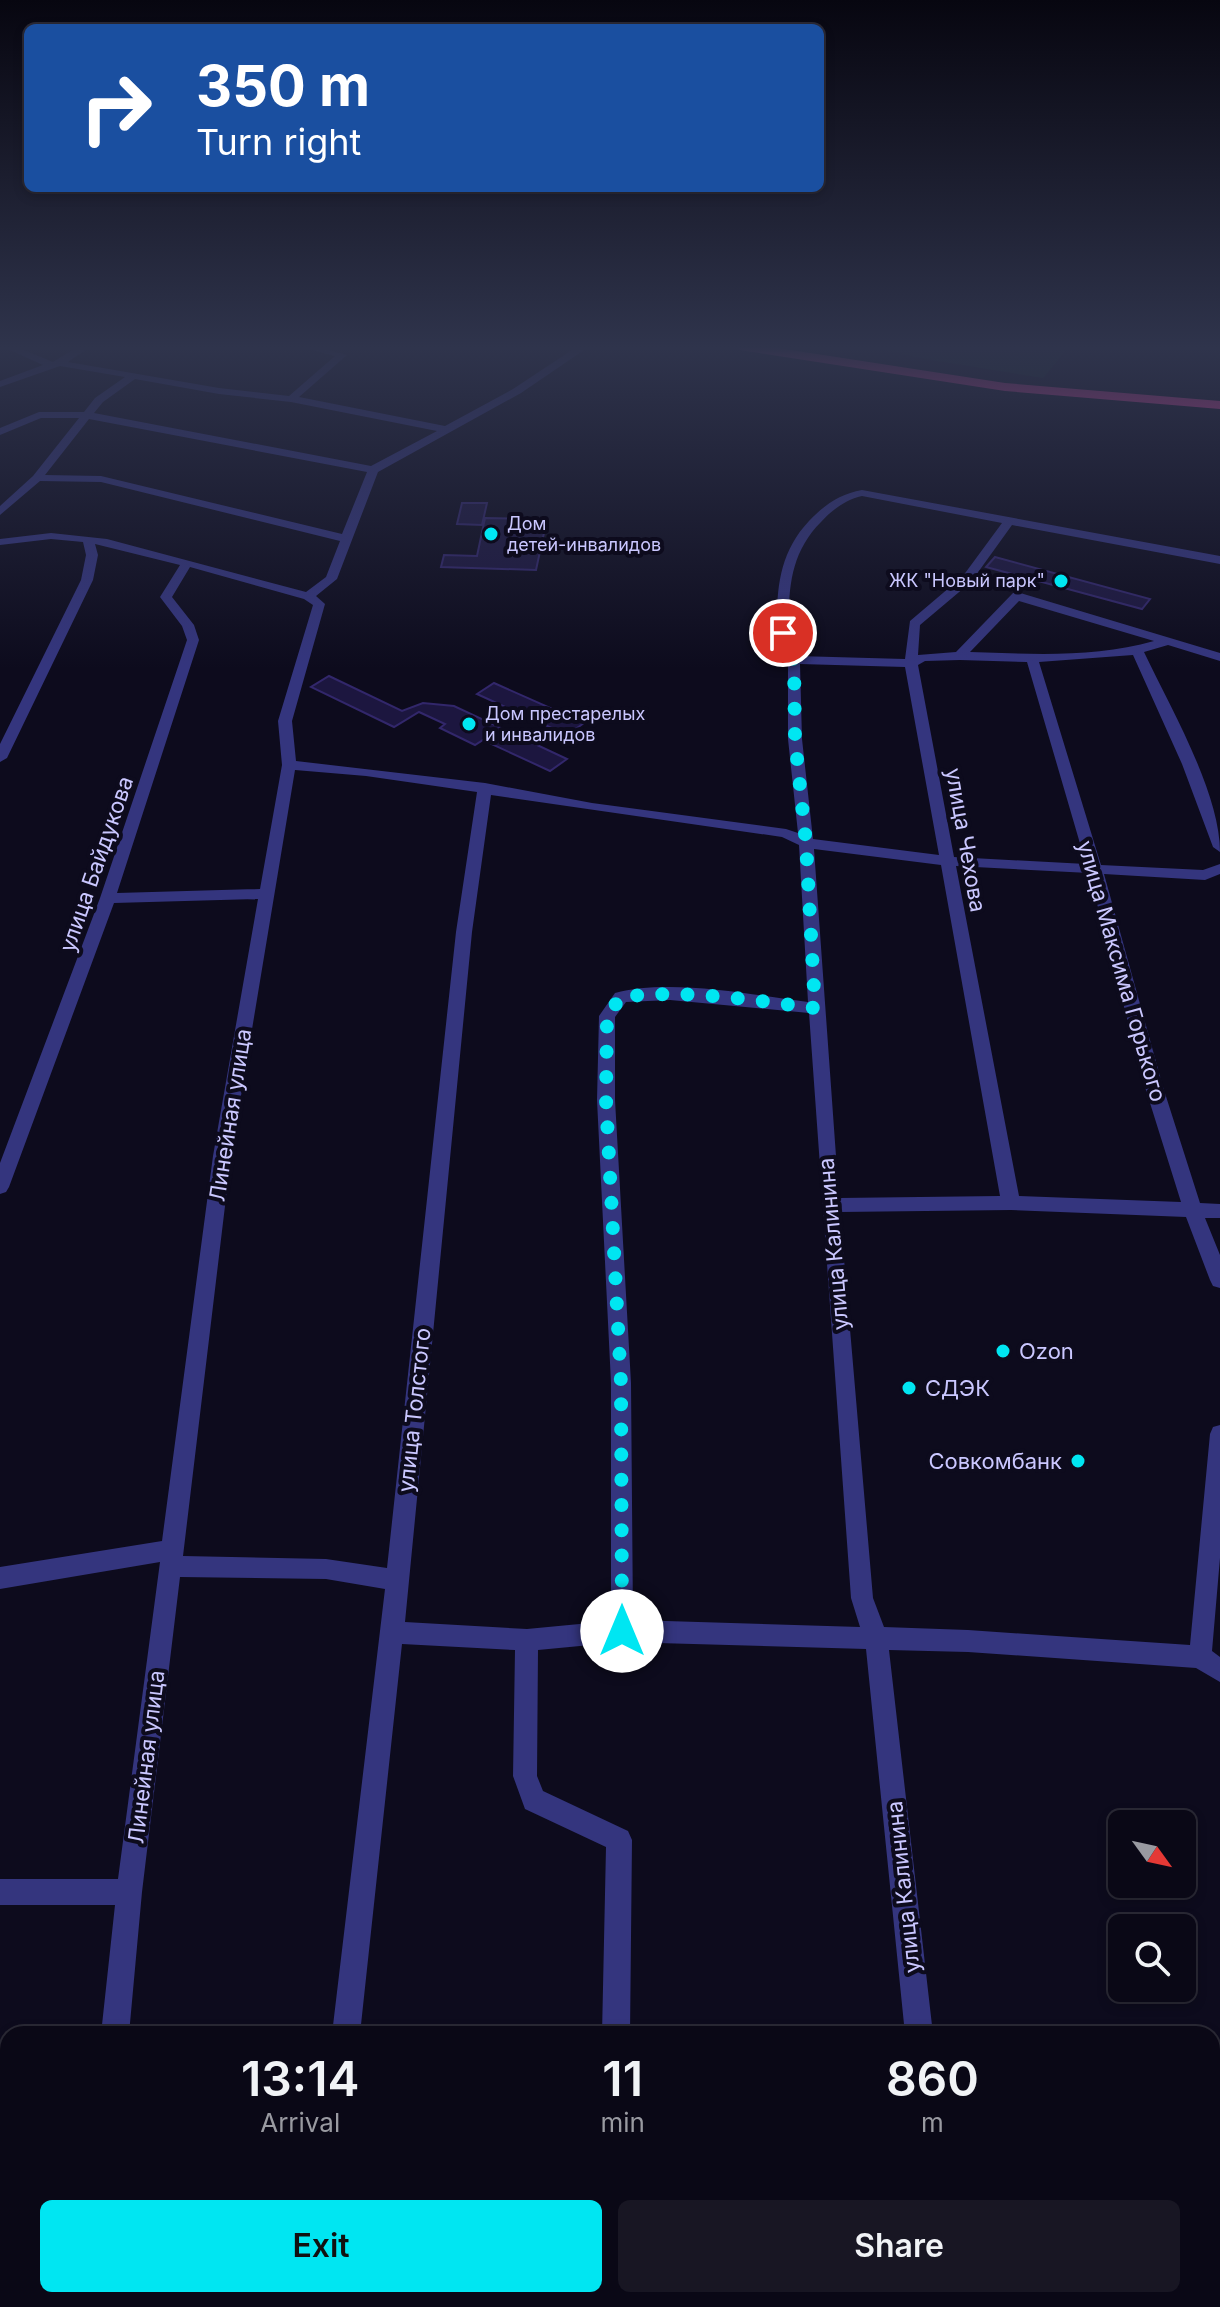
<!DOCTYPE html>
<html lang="en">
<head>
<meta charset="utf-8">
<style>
	body { margin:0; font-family:Inter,sans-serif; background:#181623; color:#f1f3f6; height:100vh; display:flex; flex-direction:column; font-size:30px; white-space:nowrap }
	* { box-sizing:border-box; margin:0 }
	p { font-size:26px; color:#999aa1 }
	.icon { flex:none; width:44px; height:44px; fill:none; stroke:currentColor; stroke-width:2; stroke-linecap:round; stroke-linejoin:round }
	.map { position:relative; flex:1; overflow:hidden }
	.details { position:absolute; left:0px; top:2026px; width:1220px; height:282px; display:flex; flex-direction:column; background:#0a0816; border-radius:24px 24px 0 0; box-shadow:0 4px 12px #0003,0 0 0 2px #2a2935 }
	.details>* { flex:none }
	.banner { position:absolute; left:24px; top:24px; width:800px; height:168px; border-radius:12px; box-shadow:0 4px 12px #0003,0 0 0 2px #2a2935; background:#1a4fa0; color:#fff; overflow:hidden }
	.needle { width:52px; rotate:123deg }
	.fabs { position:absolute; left:1108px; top:1810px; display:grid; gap:16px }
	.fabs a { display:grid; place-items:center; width:88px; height:88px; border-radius:12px; background:#0a0816; box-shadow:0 4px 12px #0003,0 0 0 2px #2a2935; font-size:40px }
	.pin { position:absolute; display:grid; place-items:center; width:68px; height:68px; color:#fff; margin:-34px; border:4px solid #fff; border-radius:50%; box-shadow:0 2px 8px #0007 }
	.me { position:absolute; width:88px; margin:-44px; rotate:0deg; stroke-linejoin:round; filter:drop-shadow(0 0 6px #0008) }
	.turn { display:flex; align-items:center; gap:28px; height:168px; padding:0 40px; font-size:36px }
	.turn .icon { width:104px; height:104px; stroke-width:2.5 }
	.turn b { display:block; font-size:56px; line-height:68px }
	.eta { display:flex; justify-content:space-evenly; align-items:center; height:136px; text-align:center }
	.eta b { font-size:48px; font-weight:600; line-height:56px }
	.cta { display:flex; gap:16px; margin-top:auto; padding:16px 40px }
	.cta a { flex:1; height:92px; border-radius:12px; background:#00e6f2; color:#111; font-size:32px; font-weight:600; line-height:92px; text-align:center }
	.cta a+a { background:#181623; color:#f1f3f6 }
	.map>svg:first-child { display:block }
</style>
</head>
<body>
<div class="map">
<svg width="1220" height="2307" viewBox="0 0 1220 2307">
	<rect width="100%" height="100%" fill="#0d0b1d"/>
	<!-- green -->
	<path fill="#0e2725" d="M866,346H1070L1043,378L925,359Z"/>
	<!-- building -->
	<g fill="#1c163f" stroke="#32276b" stroke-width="2">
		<path d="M462,503H487L482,525L457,524Z"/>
		<path d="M485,518L547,519L536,570L441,567L444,555L477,556Z"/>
		<path d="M995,557L1150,599L1142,609L986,567Z"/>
		<path d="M329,676L402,711L423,703L454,706L567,759L550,771L483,740L475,745L440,728L445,724L419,712L394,727L311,687Z"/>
		<path d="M494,683L584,723L567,735L477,694Z"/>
	</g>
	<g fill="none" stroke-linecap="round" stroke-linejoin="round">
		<!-- minor -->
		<g fill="#34357e" fill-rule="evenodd">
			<path d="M1,346H14L53,362L79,346H91L68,362L219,388L289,396L335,356L296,346H314L347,355L299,397L445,426L513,389L578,346H590L521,393L378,472L337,579L316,596L325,604L292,721L296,761L485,783L592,803L786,829L798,833L788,739V661L778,651C776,603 774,558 809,521C824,505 840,494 862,490L1220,556V564L1012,525L971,582L920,625L918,655L956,652L1013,593L1017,592L1220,653V661L1168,645L1144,652C1170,707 1220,792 1220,852L1213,847L1182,764L1133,655L1039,662L1101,865L1203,870L1220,864V874L1205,880L1104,874L1163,1087L1200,1203L1220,1204V1218H1205L1220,1255V1288L1213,1286L1210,1280L1186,1217L1011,1210L840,1212L873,1598L884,1627L968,1630L1190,1645L1210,1434L1213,1427L1220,1425V1558L1212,1651L1220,1657V1682L1196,1668L968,1652L889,1650L933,2034H905L866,1649L622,1642L538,1650L537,1776L543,1791L628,1831L632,1840L630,2034H602L606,1847L525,1809L513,1776L515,1650L402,1644L360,2034H332L385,1589L326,1579L180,1577L142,1892L129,2034H101L115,1905H0V1879H118L160,1562L0,1589V1567L162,1541L213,1156L258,899L114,903L9,1187L6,1192L0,1194V1163L100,898L187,640L182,626L160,597L180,565L95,544L98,555L93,580L7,758L0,762V744L81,580L86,555L83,542L51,539L0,545V539L51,533L107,539L306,592L326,577L340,541L101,482L40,481L0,515V506L33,476L79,418H41L0,435V428L39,412H84L95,398L125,377L60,366L0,387V381L43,365ZM135,379L219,394L291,402L437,431L371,466L94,413L103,402ZM89,419L367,472L342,534L101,476L45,475ZM862,496L1002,523L963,576L910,621L905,659L797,656L790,650C788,603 785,558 821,522C832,510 845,500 862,496ZM190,567L304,599L313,605L278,721L282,765L260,889L117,893L199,640L194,625L172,597ZM1019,601L1154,641C1095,658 1032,654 970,652ZM960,660L1027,662L1086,864L954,857L918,665L925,661ZM800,664L905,667L939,855L813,839L802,739ZM295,770L366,776L477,792L456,932L387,1568L326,1559L183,1556L231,1156ZM491,795L782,837L799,845L808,1002C753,995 669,978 615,993L599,1016L597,1100L611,1383V1621L527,1629L405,1622L472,932ZM814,849L941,865L1000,1196L839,1198ZM956,866L1089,873L1145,1087L1181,1202L1019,1196ZM670,1000L809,1013L851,1598L860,1627L633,1620L631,1383L615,1100V1017L626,1002Z"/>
			<path d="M75,2300H105L104,2307H74Z"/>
			<path d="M301,2300H331L330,2307H300Z"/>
			<rect x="598" y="2300" width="30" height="7"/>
			<path d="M932,2300H962L963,2307H933Z"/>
		</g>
		<!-- major -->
		<path fill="#b44eff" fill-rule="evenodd" d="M1220,2276V2307H1197L1200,2300H1212V2280Z"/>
		<!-- highway -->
		<path fill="#ff42a6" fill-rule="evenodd" d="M734,346H765L1005,383L1220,401V409L1005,391L740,350Z"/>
	</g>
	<!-- sky -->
	<linearGradient id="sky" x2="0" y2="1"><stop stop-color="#070610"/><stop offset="0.52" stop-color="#2f344c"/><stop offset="1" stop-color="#2f344c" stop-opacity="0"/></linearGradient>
	<rect width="1220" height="669" fill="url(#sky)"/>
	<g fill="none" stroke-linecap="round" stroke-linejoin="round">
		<!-- route -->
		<path stroke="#00e6f2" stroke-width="14" stroke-dasharray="0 25.2" d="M622,1631L621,1383L606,1100L607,1016L621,997C686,989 751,1000 815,1008L806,843L795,739L794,660L784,651L783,633"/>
	</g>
	<!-- markers -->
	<g fill="#00e6f2" stroke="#0d0b1d" stroke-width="3">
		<circle cx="491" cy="534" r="8"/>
		<circle cx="1061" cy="581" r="8"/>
		<circle cx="469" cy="724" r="8"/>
		<circle cx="1003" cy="1351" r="8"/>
		<circle cx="909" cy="1388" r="8"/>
		<circle cx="1078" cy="1461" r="8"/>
	</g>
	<g text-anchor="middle" stroke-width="8" stroke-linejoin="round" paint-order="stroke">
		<!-- far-poi labels -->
		<g font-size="18" fill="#cac7ff" stroke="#0d0b1d" text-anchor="start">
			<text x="507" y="530">Дом<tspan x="507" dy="21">детей-инвалидов</tspan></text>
			<text x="1045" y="587" text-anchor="end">ЖК "Новый парк"</text>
			<text x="485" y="720">Дом престарелых<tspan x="485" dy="21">и инвалидов</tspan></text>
		</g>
		<!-- street labels -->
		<g font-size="22" fill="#cac7ff" stroke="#0d0b1d">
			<text transform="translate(966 840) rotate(80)" y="8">улица Чехова</text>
			<text transform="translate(96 864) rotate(-71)" y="8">улица Байдукова</text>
			<text transform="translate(1122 971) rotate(74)" y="8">улица Максима Горького</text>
			<text transform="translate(230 1115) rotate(-81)" y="8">Линейная улица</text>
			<text transform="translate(833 1244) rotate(-95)" y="8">улица Калинина</text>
			<text transform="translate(414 1410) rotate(-84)" y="8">улица Толстого</text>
			<text transform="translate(146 1757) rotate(-83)" y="8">Линейная улица</text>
			<text transform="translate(903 1887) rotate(-96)" y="8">улица Калинина</text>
		</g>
		<!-- poi labels -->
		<g font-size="22" fill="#cac7ff" stroke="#0d0b1d" text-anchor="start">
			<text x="1019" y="1359">Ozon</text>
			<text x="925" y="1396">СДЭК</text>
			<text x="1062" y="1469" text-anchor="end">Совкомбанк</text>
		</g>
	</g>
</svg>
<div class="fabs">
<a><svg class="needle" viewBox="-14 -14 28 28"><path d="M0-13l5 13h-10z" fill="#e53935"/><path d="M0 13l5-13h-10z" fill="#999aa1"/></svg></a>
<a><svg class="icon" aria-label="search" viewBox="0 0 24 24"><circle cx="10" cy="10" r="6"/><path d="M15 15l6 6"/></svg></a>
</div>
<div class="pin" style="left:783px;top:633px;background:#d93025"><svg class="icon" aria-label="arrive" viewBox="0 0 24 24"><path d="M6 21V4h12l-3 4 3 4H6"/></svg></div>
<svg class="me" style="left:622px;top:1631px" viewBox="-20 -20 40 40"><circle r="19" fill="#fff"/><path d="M0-13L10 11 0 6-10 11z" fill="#00e6f2"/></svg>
<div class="banner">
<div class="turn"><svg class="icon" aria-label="right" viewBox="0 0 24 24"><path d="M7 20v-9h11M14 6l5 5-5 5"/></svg><div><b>350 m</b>Turn right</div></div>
</div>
<section class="details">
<div class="eta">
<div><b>13:14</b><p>Arrival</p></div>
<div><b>11</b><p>min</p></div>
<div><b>860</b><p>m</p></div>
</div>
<div class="cta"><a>Exit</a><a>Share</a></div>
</section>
</div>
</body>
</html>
